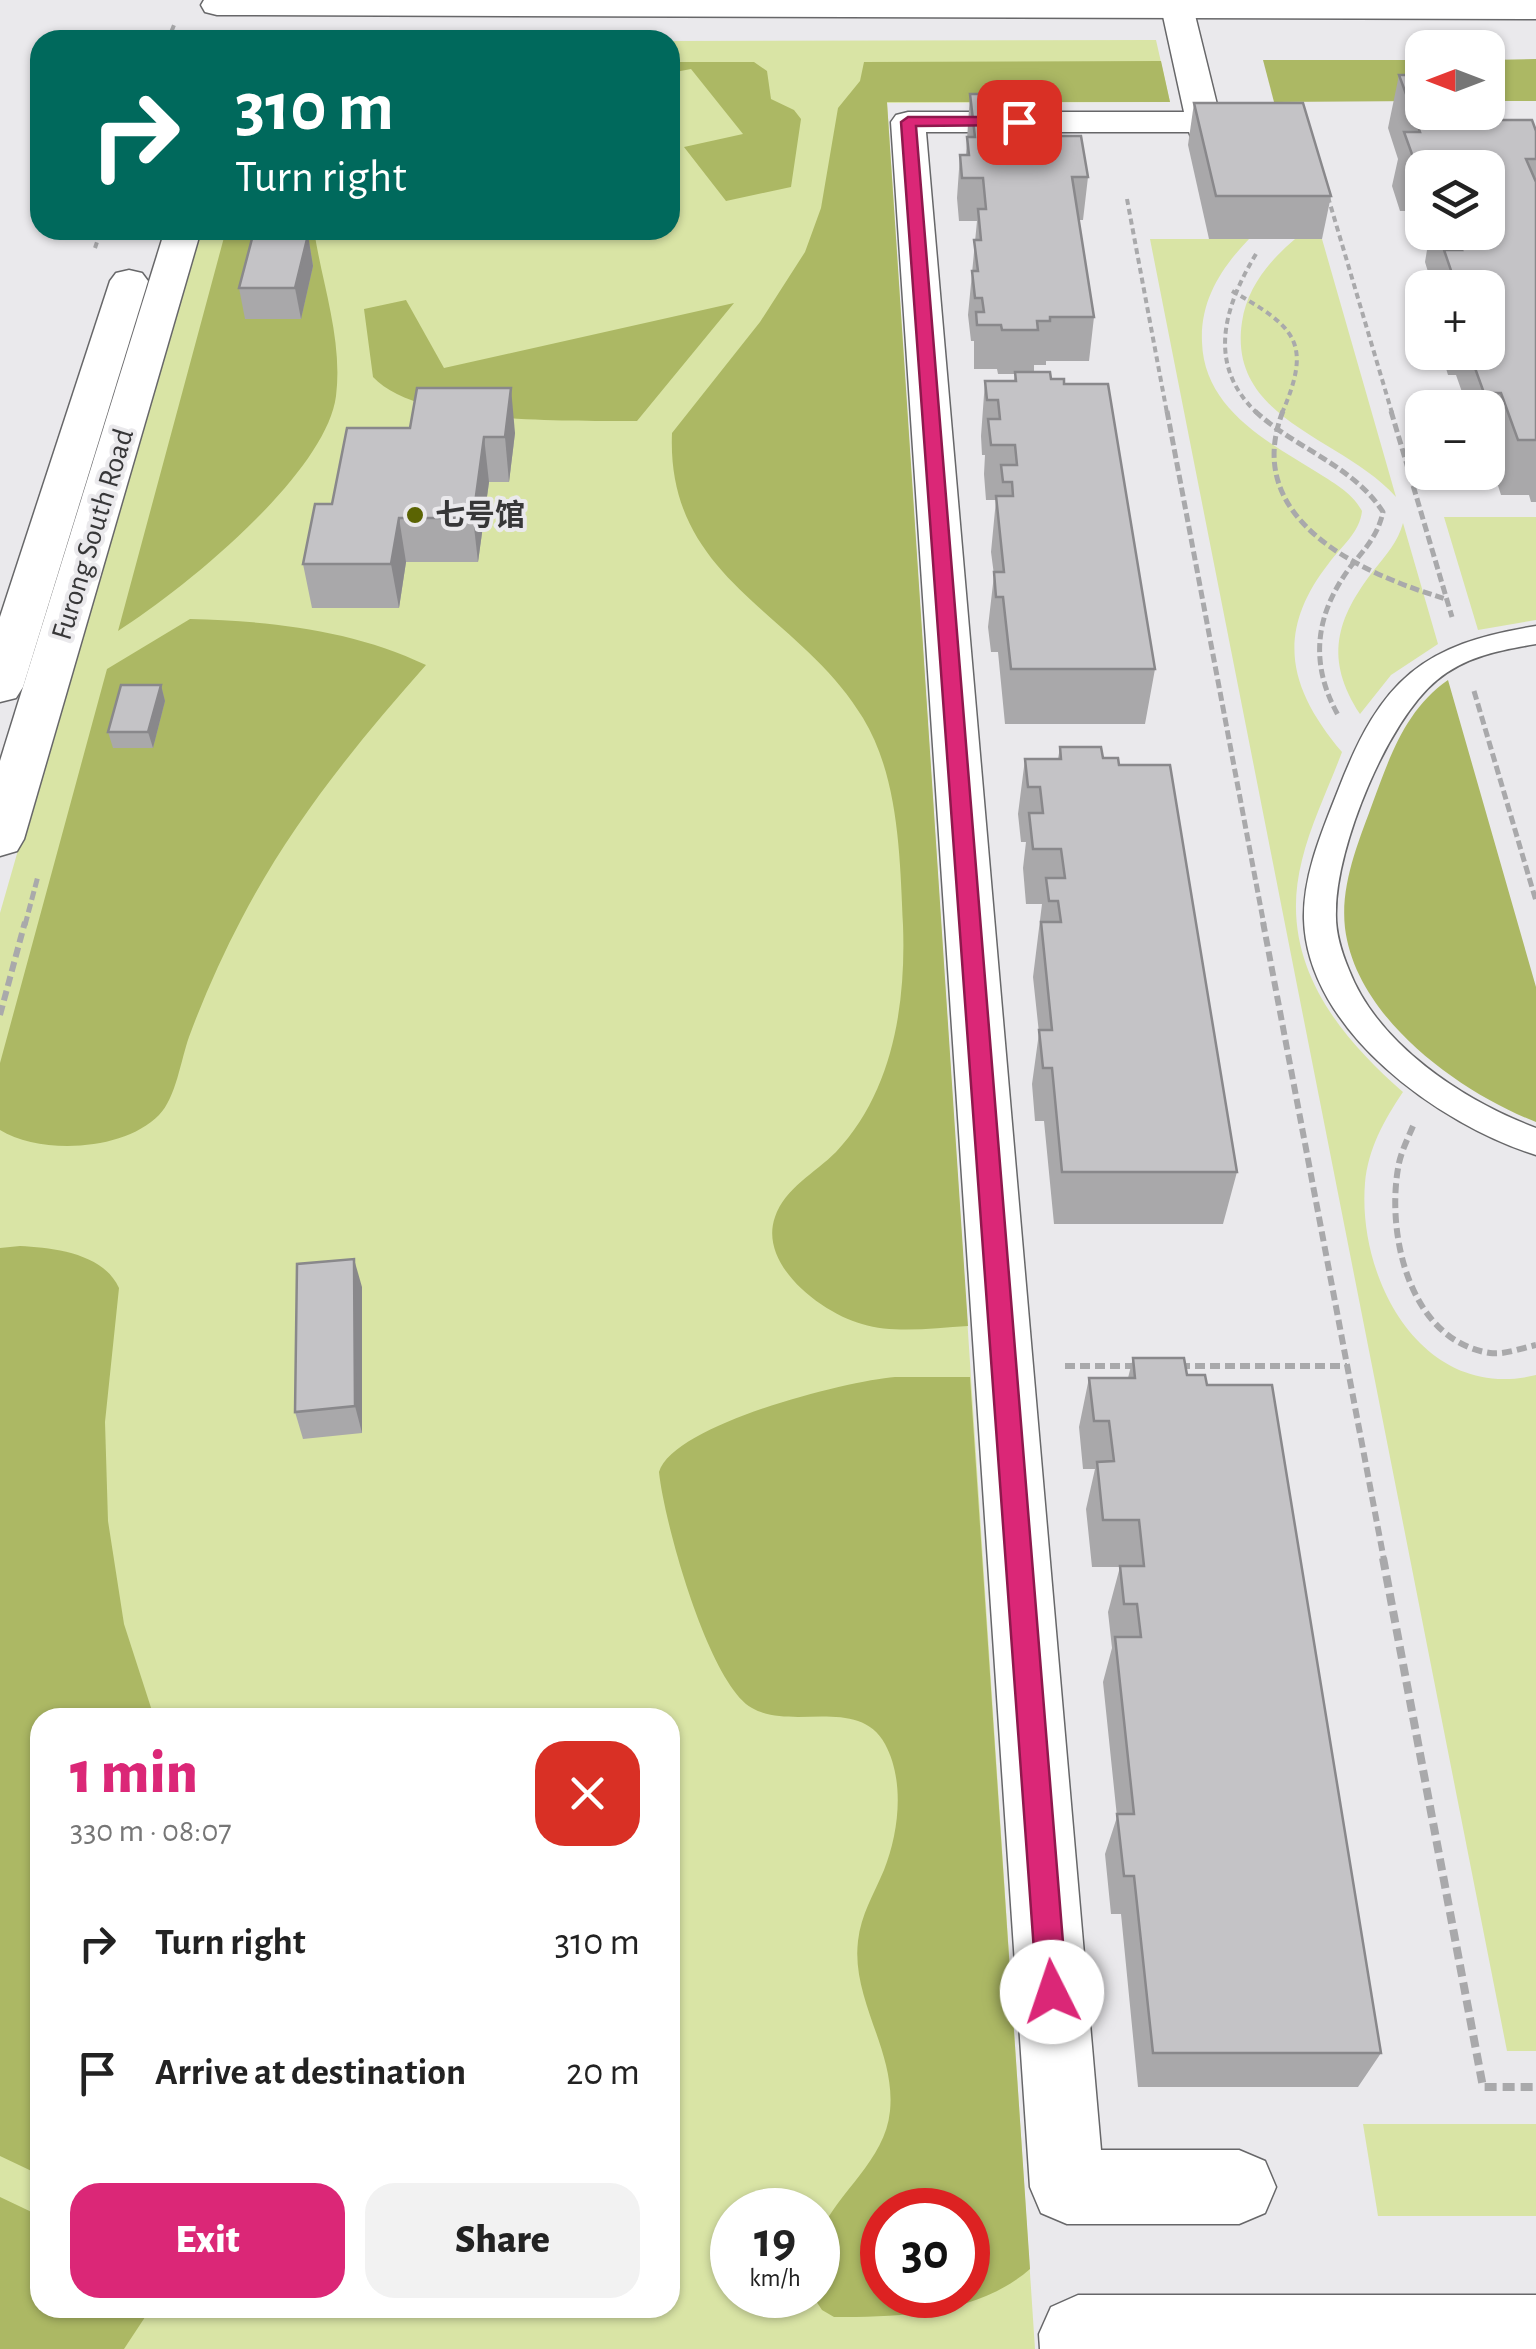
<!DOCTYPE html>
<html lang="en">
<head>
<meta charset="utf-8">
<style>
	body { margin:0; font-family:"Alegreya Sans","Noto Sans SC",sans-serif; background:#f2f2f2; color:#222; height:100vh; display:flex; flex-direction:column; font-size:38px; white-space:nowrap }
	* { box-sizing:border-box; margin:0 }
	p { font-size:32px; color:#767676 }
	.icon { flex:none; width:55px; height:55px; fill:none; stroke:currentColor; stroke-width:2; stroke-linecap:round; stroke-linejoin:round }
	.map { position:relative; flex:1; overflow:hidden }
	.panel { position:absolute; left:30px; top:1708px; width:650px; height:610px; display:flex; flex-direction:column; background:#fff; border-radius:30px; box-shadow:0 2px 8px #0004 }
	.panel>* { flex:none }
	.hud { position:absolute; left:30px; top:30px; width:650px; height:210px; border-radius:30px; box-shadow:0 2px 8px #0004; background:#00695c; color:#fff; overflow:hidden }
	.needle { width:65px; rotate:270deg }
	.fabs { position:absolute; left:1405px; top:30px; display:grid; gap:20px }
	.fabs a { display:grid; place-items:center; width:100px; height:100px; border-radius:20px; background:#fff; box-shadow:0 2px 8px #0004; font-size:50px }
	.speed { position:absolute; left:710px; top:2188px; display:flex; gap:20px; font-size:50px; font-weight:700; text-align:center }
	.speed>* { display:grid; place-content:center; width:130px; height:130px; border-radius:50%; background:#fff; box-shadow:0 2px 8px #0004; line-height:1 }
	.speed small { font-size:25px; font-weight:400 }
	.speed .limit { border:15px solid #d22; background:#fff; color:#111 }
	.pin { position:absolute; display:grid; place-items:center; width:85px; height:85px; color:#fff; margin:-42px; border-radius:20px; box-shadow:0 5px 15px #0006 }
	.me { position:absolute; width:110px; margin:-55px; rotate:356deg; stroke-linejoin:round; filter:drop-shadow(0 0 8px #0008) }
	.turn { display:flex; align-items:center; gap:35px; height:210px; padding:0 40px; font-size:45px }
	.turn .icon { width:130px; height:130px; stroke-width:2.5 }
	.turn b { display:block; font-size:70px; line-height:85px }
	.round { display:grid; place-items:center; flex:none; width:105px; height:105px; border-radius:30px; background:#f2f2f2 }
	.summary { display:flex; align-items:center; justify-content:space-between; height:170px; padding:0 40px }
	h1 { font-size:60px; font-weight:800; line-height:75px; color:#db2777 }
	.primary-button { display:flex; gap:20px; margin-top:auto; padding:20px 40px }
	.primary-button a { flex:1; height:115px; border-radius:30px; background:#db2777; color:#fff; font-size:40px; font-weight:800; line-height:115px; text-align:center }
	.primary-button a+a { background:#f2f2f2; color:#222 }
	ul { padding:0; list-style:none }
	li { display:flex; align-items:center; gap:30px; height:130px; padding:0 40px }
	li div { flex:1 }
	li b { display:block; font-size:38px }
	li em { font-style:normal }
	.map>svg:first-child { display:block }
</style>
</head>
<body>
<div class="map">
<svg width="1536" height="2349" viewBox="0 0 1536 2349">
	<rect width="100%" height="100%" fill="#eae9ec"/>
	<!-- green -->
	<g fill="#d9e4a5" fill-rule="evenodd">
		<path d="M1156,40L1170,102L887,103L1035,2349H0V913L196,230H670V41ZM40,1718H670V2308H40ZM732,2210H818V2295H732ZM882,2210H968V2295H882Z"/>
		<path d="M1150,239H1249C1221,268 1200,301 1202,342C1204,408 1266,441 1315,471C1332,482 1352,492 1362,511C1360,532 1341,547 1329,563C1275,632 1288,688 1342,752C1329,787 1311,823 1302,860C1277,957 1333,1031 1403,1092C1384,1120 1368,1149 1365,1183C1357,1281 1424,1403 1536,1375V2051H1507Z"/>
		<path d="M1295,239H1322L1396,497C1345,438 1227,421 1242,322C1247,288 1269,261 1295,239Z"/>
		<path d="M1444,517H1536V620L1478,630Z"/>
		<path d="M1403,523L1438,644L1391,675L1360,714C1324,659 1336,619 1374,570C1386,555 1398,542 1403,523Z"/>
		<path d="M1363,2124H1536V2216H1378Z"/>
	</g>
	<!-- forest -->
	<g fill="#acb864" fill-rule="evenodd">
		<path d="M1536,59V101H1488V60Z"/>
		<path d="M1263,60H1422V101L1274,102Z"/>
		<path d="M1161,61L1170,102H887L968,1326C933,1328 895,1334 862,1324C822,1313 758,1265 775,1217C785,1188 815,1173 836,1152C893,1092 906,1004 903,925C900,858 899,777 863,718C799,611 666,581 672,433L760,322L805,252L821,208L838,108L860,81L864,62Z"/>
		<path d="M670,62H754L767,71L771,99L794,110L801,119L791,187L726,201L684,147L743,134L691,69L670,73Z"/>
		<path d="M226,230H314C322,284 343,340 336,396C326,474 183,590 118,631Z"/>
		<path d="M406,300L444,368L734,303L637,421C570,420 419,426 373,377L364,309Z"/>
		<path d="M190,619C271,621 353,630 426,665C356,744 291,824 242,918C222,956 204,996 189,1037C181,1059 176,1098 159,1115C124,1151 41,1155 0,1130V1063L107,669Z"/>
		<path d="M1448,680L1536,987V1122C1459,1092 1356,1018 1345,928C1340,884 1359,841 1373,802C1390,756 1406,709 1448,680Z"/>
		<path d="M20,1246C54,1248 103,1253 119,1288L105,1422L108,1521L124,1624L154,1717L40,1718V2175L0,2156V1248Z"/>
		<path d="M895,1377H970L1030,2269C977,2315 901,2317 834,2317L822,2310L812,2295H818C818,2278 812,2250 819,2235C838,2191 885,2161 890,2111C896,2051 851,2000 858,1941C861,1914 874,1894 884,1870C899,1832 905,1781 885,1744C859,1696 791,1731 752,1708C709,1684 664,1522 659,1472C674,1424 846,1381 895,1377ZM968,2210V2295H882V2210Z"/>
		<path d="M0,2197L40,2216V2308H151L124,2349H0Z"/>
	</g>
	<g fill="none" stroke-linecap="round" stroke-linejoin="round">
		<!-- lane casing -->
		<g stroke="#676769" stroke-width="3">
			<path id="lane" d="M1536,626V644C1501,650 1466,656 1437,680C1387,721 1336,847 1336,911C1335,932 1341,951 1349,970C1378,1045 1464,1101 1536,1128V1155C1440,1125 1307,1031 1304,919C1303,874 1323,829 1339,788C1381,680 1422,644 1536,626Z"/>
		</g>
		<!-- street casing -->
		<g stroke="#676769" stroke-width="3">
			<g id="street">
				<path d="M1165,0H1189L1193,7L1227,145L1221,152L1209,156L1197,152L1189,132H926L1101,2150H1239L1265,2161L1276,2187L1265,2213L1239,2224H1067L1041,2213L1030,2187L891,122L896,115L908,112H1184L1161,7Z"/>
				<path d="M1078,2295H1536V2349H1040L1039,2334L1051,2307Z"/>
			</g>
		</g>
		<!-- secondary casing -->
		<g stroke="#676769" stroke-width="3">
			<g id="secondary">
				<path d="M204,0H1536V19L217,15L205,12L201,5Z"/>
				<path d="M165,230H201L24,839L17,851L0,856V761Z"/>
				<path d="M129,270L142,273L148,281L23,687L16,698L0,702V617L110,281L116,273Z"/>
			</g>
		</g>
		<!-- path-far3 -->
		<g stroke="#a9a9ab" stroke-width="4" stroke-dasharray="6 4" stroke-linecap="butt">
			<path d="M168,40L174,25"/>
			<path d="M1328,197L1392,413"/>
			<path d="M1127,199L1167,413"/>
			<path d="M95,248L101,230"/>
			<path d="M1256,254C1224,307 1206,365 1257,413"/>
			<path d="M1232,291C1295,327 1313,342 1282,413"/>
		</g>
		<!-- path-far2 -->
		<g stroke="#a9a9ab" stroke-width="5" stroke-dasharray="9 4" stroke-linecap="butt">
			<path d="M1167,411L1264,925"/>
			<path d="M1255,411C1294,448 1353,465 1383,512C1378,535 1365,549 1351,566C1315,614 1309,663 1338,715"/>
			<path d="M1283,411C1240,520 1362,574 1446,599"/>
			<path d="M1391,411L1452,617"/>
			<path d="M1474,691L1536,901"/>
			<path d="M25,925L38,876"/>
		</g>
		<!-- path-far1 -->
		<g stroke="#a9a9ab" stroke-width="6" stroke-dasharray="10 5" stroke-linecap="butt">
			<path d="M1263,922L1384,1560"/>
			<path d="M0,1015L25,922"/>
			<path d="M1413,1126C1408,1138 1402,1150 1399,1163C1385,1232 1409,1341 1490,1353C1504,1355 1522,1348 1536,1345"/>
			<path d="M1065,1366H1138"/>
			<path d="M1180,1366H1347"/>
		</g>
		<!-- path -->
		<path stroke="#a9a9ab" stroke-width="8" stroke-dasharray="12 6" stroke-linecap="butt" d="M1383,1558L1483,2087H1536"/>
		<!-- lane -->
		<use href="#lane" fill="#fff" fill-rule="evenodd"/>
		<!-- street -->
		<use href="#street" fill="#fff" fill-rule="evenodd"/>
		<!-- secondary -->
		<use href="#secondary" fill="#fff" fill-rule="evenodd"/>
	</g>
	<!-- wall -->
	<g fill="#a9a8aa">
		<path d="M1399,75L1500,112L1498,120L1536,131V502H1531L1529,495H1501L1488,455V408H1457L1462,392L1456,375H1448L1441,352H1488V288H1435L1436,285H1432L1425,262L1427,250L1423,232H1488V168H1422V230L1418,211H1400L1392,186L1398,159L1388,128Z"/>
		<path d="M970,94L1044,115L1056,130V136L1088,177L1083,220H1079L1094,317L1089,361H1046V365H1034V372L1051,379L1155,669L1145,724H1005L998,652H991L988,627L994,575L991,552L996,500H986L984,474L985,455H982L981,436L985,381H1014L1015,374H998L997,369H974V341H971L968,315L977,221H959L957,198L960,155H966Z"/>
		<path d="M1194,103L1331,196L1322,239H1209L1188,145Z"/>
		<path d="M308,235L313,266L301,319H245L239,288Z"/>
		<path d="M347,428L515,433L509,482H489L478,562H406L399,608H312L303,564L332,504Z"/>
		<path d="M161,685L165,701L153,748H113L108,732Z"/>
		<path d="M1060,747L1103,758L1119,765L1237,1172L1223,1224H1054L1044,1121H1035L1032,1084L1039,1033L1033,977L1042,904H1026L1023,868L1026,842H1021L1018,814L1025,759H1058Z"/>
		<path d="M362,1287V1433L303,1439L295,1412Z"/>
		<path d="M1133,1358L1187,1375L1207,1385L1381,2053L1358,2087H1138L1121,1914H1111L1105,1854L1117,1817L1103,1682L1112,1648L1108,1612L1120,1567H1092L1086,1509L1095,1469H1083L1079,1427L1089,1378H1128Z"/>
	</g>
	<!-- shaded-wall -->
	<g fill="#89888b">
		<path d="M308,235L313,266L301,319L295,288Z"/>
		<path d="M511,388L515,433L509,482L505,437Z"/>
		<path d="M484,437L489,482L478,562L473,518Z"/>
		<path d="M399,518L406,562L399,608L391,564Z"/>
		<path d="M161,685L165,701L153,748L148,732Z"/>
		<path d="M354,1259L362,1287V1433L355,1406Z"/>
	</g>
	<!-- building -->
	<g fill="#c4c3c6" stroke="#89888b" stroke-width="2.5">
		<path d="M1399,75H1422V112H1487L1490,120H1532L1536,131V159H1526L1536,182V440H1518L1501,393H1484L1471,357H1484L1482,352H1488V288H1457L1444,250H1462L1455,232H1488V168H1433L1431,157H1413L1404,132H1420Z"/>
		<path d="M970,94H1041L1044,115H1054L1056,130H1046L1047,136H1081L1088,177H1072L1094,317H1050V321H1037L1038,330H1002L1001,325H977L976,312H984L982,298H975L972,271H978L974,240H981L978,209H986L983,178H962L960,155H969L967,137H975Z"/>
		<path d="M1488,96H1493L1500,112H1488Z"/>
		<path d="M1194,103H1303L1331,196H1216Z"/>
		<path d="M253,235H308L295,288H239Z"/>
		<path d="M1015,372H1050L1051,379H1064V384H1108L1155,669H1011L1003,597H996L994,572H1004L996,496H1013L1012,482H1003L1001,465H1017L1015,445H991L988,419H1000L998,400H987L985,381H1016Z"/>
		<path d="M417,388H511L505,437H484L473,518H399L391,564H303L315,504H332L347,428H410Z"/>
		<path d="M121,685H161L148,732H108Z"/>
		<path d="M1060,747H1101L1103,758H1118L1119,765H1170L1237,1172H1062L1052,1068H1043L1039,1030H1052L1041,922H1061L1058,901H1049L1046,878H1065L1061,849H1033L1029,813H1043L1040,787H1028L1025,759H1061Z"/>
		<path d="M354,1259L355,1406L295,1412L297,1264Z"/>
		<path d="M1133,1358H1184L1187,1375H1205L1207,1385H1272L1381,2053H1153L1134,1876H1124L1117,1814H1134L1115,1637H1141L1137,1604H1124L1120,1566H1144L1139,1520H1103L1097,1462L1114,1461L1109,1421H1094L1089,1378H1135Z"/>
	</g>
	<!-- route -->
	<path fill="#db2777" stroke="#8e194d" stroke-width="2.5" d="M1019,117L1026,122L1024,125L916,126L1067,1992L1062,2002L1052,2006L1042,2002L1037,1992L901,122L908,117Z"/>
	<!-- markers -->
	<circle fill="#5b6403" stroke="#eae9ec" stroke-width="4" cx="415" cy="515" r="10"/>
	<g text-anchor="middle" stroke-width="8" stroke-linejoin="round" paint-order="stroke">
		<!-- far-poi labels -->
		<g font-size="30" font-weight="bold" fill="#373738" stroke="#eae9ec" text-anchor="start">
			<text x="435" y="525">七号馆</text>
		</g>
		<!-- far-street labels -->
		<g font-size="30" fill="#373738" stroke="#eae9ec">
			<text transform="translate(92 534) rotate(-73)" y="10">Furong South Road</text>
		</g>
	</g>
</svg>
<div class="fabs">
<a><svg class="needle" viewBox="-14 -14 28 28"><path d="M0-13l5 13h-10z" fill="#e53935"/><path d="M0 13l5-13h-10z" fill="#767676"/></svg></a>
<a><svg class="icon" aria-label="layers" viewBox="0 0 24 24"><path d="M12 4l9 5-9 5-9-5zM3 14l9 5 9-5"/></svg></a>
<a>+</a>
<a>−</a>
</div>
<div class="speed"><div>19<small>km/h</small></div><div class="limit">30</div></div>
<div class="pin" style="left:1019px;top:122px;background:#d93025"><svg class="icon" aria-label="arrive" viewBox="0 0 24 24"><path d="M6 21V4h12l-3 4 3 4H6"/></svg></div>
<svg class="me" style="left:1052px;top:1992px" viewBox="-20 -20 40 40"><circle r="19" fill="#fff"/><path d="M0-13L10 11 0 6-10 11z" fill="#db2777"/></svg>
<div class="hud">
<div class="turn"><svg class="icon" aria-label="right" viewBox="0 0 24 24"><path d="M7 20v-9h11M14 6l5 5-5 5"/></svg><div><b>310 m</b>Turn right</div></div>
</div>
<section class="panel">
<div class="summary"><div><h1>1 min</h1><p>330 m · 08:07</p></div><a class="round" style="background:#d93025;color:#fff"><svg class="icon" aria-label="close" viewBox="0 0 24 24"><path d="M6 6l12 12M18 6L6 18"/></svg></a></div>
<ul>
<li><svg class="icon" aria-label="right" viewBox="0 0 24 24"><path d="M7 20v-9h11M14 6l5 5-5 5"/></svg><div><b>Turn right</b></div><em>310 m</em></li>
<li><svg class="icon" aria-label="arrive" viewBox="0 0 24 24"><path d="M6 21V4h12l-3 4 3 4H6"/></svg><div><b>Arrive at destination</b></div><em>20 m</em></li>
</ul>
<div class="primary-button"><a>Exit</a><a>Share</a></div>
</section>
</div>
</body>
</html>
